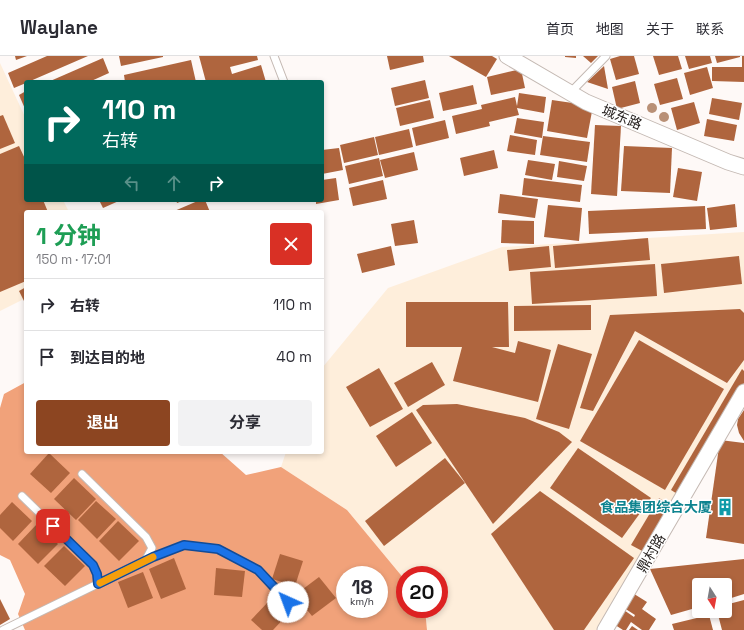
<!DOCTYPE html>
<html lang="zh">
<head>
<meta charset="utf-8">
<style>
	body { margin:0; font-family:"Space Grotesk","Noto Sans SC",sans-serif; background:#f2f2f3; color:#2b2b33; height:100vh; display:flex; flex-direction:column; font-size:15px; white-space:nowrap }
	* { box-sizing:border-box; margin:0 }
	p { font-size:13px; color:#7c7c81 }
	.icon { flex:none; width:22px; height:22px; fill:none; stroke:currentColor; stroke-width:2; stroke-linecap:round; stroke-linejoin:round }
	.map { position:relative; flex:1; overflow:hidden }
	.panel { position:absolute; left:24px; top:154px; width:300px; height:244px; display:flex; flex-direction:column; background:#fff; border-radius:4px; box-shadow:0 2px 6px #0003 }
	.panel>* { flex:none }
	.top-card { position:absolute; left:24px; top:24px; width:300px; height:122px; border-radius:4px; box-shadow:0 2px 6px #0003; background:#00695c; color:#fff; overflow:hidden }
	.needle { width:26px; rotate:169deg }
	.buttons { position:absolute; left:692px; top:522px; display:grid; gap:8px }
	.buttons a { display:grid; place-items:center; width:40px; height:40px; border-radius:4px; background:#fff; box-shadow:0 2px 6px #0003; font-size:20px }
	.speed { position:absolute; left:336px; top:510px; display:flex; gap:8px; font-size:20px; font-weight:700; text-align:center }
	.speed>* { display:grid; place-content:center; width:52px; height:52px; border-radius:50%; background:#fff; box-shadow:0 2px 6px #0003; line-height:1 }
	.speed small { font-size:10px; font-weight:400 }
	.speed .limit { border:6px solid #d22; background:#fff; color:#111 }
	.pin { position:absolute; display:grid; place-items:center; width:34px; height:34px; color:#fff; margin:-17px; border-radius:8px; box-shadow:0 2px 6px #0006 }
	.me { position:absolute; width:44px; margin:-22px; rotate:317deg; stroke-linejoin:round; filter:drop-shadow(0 0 3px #0008) }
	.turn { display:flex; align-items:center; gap:14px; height:84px; padding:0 12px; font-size:18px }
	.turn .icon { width:52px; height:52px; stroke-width:2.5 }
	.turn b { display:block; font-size:28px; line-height:34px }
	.lanes { display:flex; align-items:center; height:38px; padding:0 12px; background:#0003; justify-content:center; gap:20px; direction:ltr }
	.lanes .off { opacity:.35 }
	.round { display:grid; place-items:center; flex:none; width:42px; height:42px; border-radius:4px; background:#f2f2f3 }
	.headline { display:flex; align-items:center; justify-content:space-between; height:68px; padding:0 12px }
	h1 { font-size:24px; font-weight:700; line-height:30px; color:#1e9e55 }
	.primary-button { display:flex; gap:8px; margin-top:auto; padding:8px 12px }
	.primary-button a { flex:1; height:46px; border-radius:4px; background:#8c4521; color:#fff; font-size:16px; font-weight:700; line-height:46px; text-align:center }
	.primary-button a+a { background:#f2f2f3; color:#2b2b33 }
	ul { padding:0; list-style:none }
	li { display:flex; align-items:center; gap:12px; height:52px; padding:0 12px; border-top:1px solid #e1e1e2 }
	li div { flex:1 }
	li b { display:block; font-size:15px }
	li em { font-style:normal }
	header { display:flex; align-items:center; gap:24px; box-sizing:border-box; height:56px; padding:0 20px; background:#fff; border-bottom:1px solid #e1e1e2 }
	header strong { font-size:19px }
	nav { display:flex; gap:22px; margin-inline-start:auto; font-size:14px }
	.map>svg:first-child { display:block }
</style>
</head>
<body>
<header>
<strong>Waylane</strong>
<nav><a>首页</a><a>地图</a><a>关于</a><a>联系</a></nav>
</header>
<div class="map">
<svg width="744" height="574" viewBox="0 0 744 574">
	<rect width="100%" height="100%" fill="#fef9f7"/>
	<!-- industrial -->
	<g fill="#feeedb">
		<path d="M0,7L26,63V144H63L69,156H26V242L0,255Z"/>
		<path d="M744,176V336L605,574H427L425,553H439V519H405V524L347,454L281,411L286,396H322V312L388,232L502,191Z"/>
	</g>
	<!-- forest -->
	<path fill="#f1a27a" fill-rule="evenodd" d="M26,326V396H220L246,419L281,411L347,454L405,524V553H425L427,574H25L18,558L25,538L10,504L0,499V352L4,338ZM345,519H379V553H345Z"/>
	<!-- building -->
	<g fill="#af653e">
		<path d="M15,0H27L16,4Z"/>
		<path d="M47,0H88L28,26H26V27L14,32L8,17Z"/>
		<path d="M119,0H163V1L121,10Z"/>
		<path d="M199,0H257L258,4L230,11L232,18L261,9L266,26H206Z"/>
		<path d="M387,0H423L424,6L390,14Z"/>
		<path d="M449,0H492L497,3L486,21Z"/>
		<path d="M565,0H576V2L565,1Z"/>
		<path d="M583,0H598L591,7Z"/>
		<path d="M620,0H634L639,18L616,24L610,3Z"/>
		<path d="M653,0H678L682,13L659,19Z"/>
		<path d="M685,0H710L712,7L689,13Z"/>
		<path d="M715,0H740V1L717,7Z"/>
		<path d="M742,0H744V26L712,25V11H742Z"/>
		<path d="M103,2L109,17L89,26H48Z"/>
		<path d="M191,4L196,26H125L124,19Z"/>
		<path d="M604,10L608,33L587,26Z"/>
		<path d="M707,11L713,32L690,39L684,17Z"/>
		<path d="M521,13L525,32L491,39L487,21Z"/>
		<path d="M677,22L683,43L660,49L654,28Z"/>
		<path d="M425,24L429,42L395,50L391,32Z"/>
		<path d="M635,25L640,47L617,53L612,31Z"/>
		<path d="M473,29L477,48L443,55L439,37Z"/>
		<path d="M26,35V55L19,39Z"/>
		<path d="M519,37L546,41L544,57L517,52L519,59L489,66L490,70L456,78L452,60L482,53L481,49L515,41L517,50Z"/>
		<path d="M712,42L742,47L739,64L709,58Z"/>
		<path d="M430,44L434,62L400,70L396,52Z"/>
		<path d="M552,44L593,50L587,82L547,75Z"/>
		<path d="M694,46L700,67L677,74L671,52Z"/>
		<path d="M3,59L15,87L0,93V60Z"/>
		<path d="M517,62L544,66L542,82L514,77Z"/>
		<path d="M707,63L737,69L734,85L704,80Z"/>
		<path d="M445,64L449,82L416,90L412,72Z"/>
		<path d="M595,69L621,70L617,140L591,138Z"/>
		<path d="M409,73L413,91L379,99L375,81Z"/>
		<path d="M510,79L537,84L535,99L507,95Z"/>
		<path d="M543,80L590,86L587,106L540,99Z"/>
		<path d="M374,81L378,99L344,107L340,89Z"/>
		<path d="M19,90L26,105V144H43L48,156H26V225L0,236V98Z"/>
		<path d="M624,90L672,92L670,137L621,135Z"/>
		<path d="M339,92L343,114L322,118V94Z"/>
		<path d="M494,94L498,112L464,120L460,102Z"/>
		<path d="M414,96L418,114L385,122L380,104Z"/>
		<path d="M379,102L383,120L349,128L345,110Z"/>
		<path d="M528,104L555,108L552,124L525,119Z"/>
		<path d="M559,105L587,110L584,125L557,121Z"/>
		<path d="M678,112L702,116L697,145L673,141Z"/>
		<path d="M336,122L339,144L316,148V144H322V124Z"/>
		<path d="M524,122L582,129L580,146L522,139Z"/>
		<path d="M383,124L387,143L353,150L349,132Z"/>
		<path d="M500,138L538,143L535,162L498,157Z"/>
		<path d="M99,144H121L103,152Z"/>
		<path d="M176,144H185L177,147Z"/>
		<path d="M200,144H205L210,156H172Z"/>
		<path d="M735,148L737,171L710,174L707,152Z"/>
		<path d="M548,149L582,152L579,185L544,181Z"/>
		<path d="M705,150L706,173L589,178L588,155Z"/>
		<path d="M414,164L418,187L395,190L391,168Z"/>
		<path d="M502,164L534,165V188L501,187Z"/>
		<path d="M648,182L650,204L555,212L553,190Z"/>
		<path d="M391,190L395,209L362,217L357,198Z"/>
		<path d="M549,190L551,211L509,215L507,194Z"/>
		<path d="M739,200L742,228L664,237L661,208Z"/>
		<path d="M655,208L657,240L532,248L530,216Z"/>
		<path d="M26,231V249L19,235Z"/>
		<path d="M406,246H508L509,291H492L515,297L518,285L551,294L538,346L453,325L462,291H406Z"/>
		<path d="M591,249V274L514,275V250Z"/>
		<path d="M740,253L744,257V304L727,327L635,275L593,355L580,352L610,259Z"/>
		<path d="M639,284L724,333L665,434L580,385Z"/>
		<path d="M558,288L592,298L569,373L536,363Z"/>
		<path d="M432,306L445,329L408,351L394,327Z"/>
		<path d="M379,312L403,353L370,371L346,331Z"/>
		<path d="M742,313L744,315V327L679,439L671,434Z"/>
		<path d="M457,348L525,362L559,376L572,386L493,468L416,354L423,349Z"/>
		<path d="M744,354V385L739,377L737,369L738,363Z"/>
		<path d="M412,356L432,387L396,411L376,380Z"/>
		<path d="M720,384L744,387V488L706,482Z"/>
		<path d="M578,392L651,442L622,482L550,432Z"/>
		<path d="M49,397L70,417L51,437L30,418Z"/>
		<path d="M445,402L465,427L384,490L365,465Z"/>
		<path d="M74,422L96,443L76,464L54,443Z"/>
		<path d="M540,435L634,502L584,574H554L491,478Z"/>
		<path d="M659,442L671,450L644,496L631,489Z"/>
		<path d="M96,445L116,463L97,483L78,464Z"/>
		<path d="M12,446L32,465L13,485L0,472V459Z"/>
		<path d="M118,465L139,485L119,505L99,485Z"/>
		<path d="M37,468L58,488L38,508L18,488Z"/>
		<path d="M64,490L85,510L65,530L44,510Z"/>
		<path d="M280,498L303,505L295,530L272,523Z"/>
		<path d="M174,502L186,533L161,543L149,513Z"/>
		<path d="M744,503V538L725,544V529H699V551L671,559L650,513Z"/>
		<path d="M216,512L245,515L242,541L214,539Z"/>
		<path d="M143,516L153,542L128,552L118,526Z"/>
		<path d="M319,521L336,542L312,560L295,539Z"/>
		<path d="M631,536L647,546L642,553L656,563L649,574H642L631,566L626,574H623L609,565L618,550L634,561L635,559L621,550Z"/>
		<path d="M0,543L10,563L0,569Z"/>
		<path d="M270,544L287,559L273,574H262L251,564Z"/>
		<path d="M744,544V574H722L717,555H725V549Z"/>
		<path d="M709,559L713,574H674L672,568Z"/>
		<path d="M632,570L638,574H629Z"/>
	</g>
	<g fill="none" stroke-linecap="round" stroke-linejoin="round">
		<!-- service casing -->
		<g stroke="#c4b9b3" stroke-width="9">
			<g id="service">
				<path d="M274,0L284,26"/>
				<path d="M570,37L606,0"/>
				<path d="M82,418L146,481L152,492L145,505"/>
				<path d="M22,440L93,509L97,518L98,528"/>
				<path d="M3,574L153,501L184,489L218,493L258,514L298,557"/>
			</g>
		</g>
		<!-- minor casing -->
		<g stroke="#c4b9b3" stroke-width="17">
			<g id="minor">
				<path d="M507,0L586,46L728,106L744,111"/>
				<path d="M605,574L744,336"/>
			</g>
		</g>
		<!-- service -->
		<use href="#service" stroke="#fff" stroke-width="7"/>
		<!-- minor -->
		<use href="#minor" stroke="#fff" stroke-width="15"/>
	</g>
	<!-- trees -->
	<g fill="#b99076">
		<circle cx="652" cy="52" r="5"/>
		<circle cx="664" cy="61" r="5"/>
	</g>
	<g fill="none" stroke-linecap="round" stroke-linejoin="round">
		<!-- route casing -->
		<g stroke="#114b97" stroke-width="10">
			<path id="route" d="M53,470L93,509L97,518L98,528L153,501L184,489L218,493L258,514L288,546"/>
		</g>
		<!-- route -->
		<use href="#route" stroke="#1a73e8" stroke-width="7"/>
		<!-- slow -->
		<path stroke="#f59e0b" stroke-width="7" d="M100,527L153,501"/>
	</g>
	<!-- icons -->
	<defs>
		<g id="building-bare" transform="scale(1.38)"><path d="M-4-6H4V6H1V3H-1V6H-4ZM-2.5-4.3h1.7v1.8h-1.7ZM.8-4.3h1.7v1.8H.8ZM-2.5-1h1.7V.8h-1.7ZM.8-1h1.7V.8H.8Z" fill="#0f9aa8" stroke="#fff" stroke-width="2.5" paint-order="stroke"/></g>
	</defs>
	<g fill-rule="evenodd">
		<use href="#building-bare" x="725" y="451"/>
	</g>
	<g text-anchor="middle" stroke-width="3" stroke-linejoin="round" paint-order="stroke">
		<!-- street labels -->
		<g font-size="14" fill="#292422" stroke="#fff">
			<text transform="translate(622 61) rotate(23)" y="5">城东路</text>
			<text transform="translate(651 497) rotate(-60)" y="5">鼎村路</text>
		</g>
		<!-- culture labels -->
		<g font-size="14" font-weight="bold" fill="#0d838f" stroke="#fff" text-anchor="end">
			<text x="712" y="456">食品集团综合大厦</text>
		</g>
	</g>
</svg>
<div class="buttons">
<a><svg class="needle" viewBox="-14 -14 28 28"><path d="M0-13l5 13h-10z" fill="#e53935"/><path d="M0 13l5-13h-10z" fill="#7c7c81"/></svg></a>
</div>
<div class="speed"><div>18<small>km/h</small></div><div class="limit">20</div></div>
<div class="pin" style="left:53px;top:470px;background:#d93025"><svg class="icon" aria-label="arrive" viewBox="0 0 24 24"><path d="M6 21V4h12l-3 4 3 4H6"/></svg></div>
<svg class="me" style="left:288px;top:546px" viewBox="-20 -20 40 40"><circle r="19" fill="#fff"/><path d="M0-13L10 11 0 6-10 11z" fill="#1a73e8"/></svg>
<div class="top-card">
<div class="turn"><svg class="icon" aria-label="right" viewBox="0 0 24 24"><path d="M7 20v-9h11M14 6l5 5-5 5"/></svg><div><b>110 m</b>右转</div></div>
<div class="lanes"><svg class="icon off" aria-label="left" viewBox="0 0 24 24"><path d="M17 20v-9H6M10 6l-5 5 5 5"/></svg><svg class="icon off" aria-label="ahead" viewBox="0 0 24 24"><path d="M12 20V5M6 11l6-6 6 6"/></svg><svg class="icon" aria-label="right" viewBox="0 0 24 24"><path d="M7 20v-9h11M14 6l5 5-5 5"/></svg></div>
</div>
<section class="panel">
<div class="headline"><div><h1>1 分钟</h1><p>150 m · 17:01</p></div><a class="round" style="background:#d93025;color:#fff"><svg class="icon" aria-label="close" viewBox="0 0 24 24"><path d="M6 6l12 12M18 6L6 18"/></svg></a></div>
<ul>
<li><svg class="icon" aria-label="right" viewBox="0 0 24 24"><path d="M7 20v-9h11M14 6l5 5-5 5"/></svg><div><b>右转</b></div><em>110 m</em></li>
<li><svg class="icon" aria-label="arrive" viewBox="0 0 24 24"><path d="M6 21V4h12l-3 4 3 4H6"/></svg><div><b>到达目的地</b></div><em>40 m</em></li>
</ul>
<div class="primary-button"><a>退出</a><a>分享</a></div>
</section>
</div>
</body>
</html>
